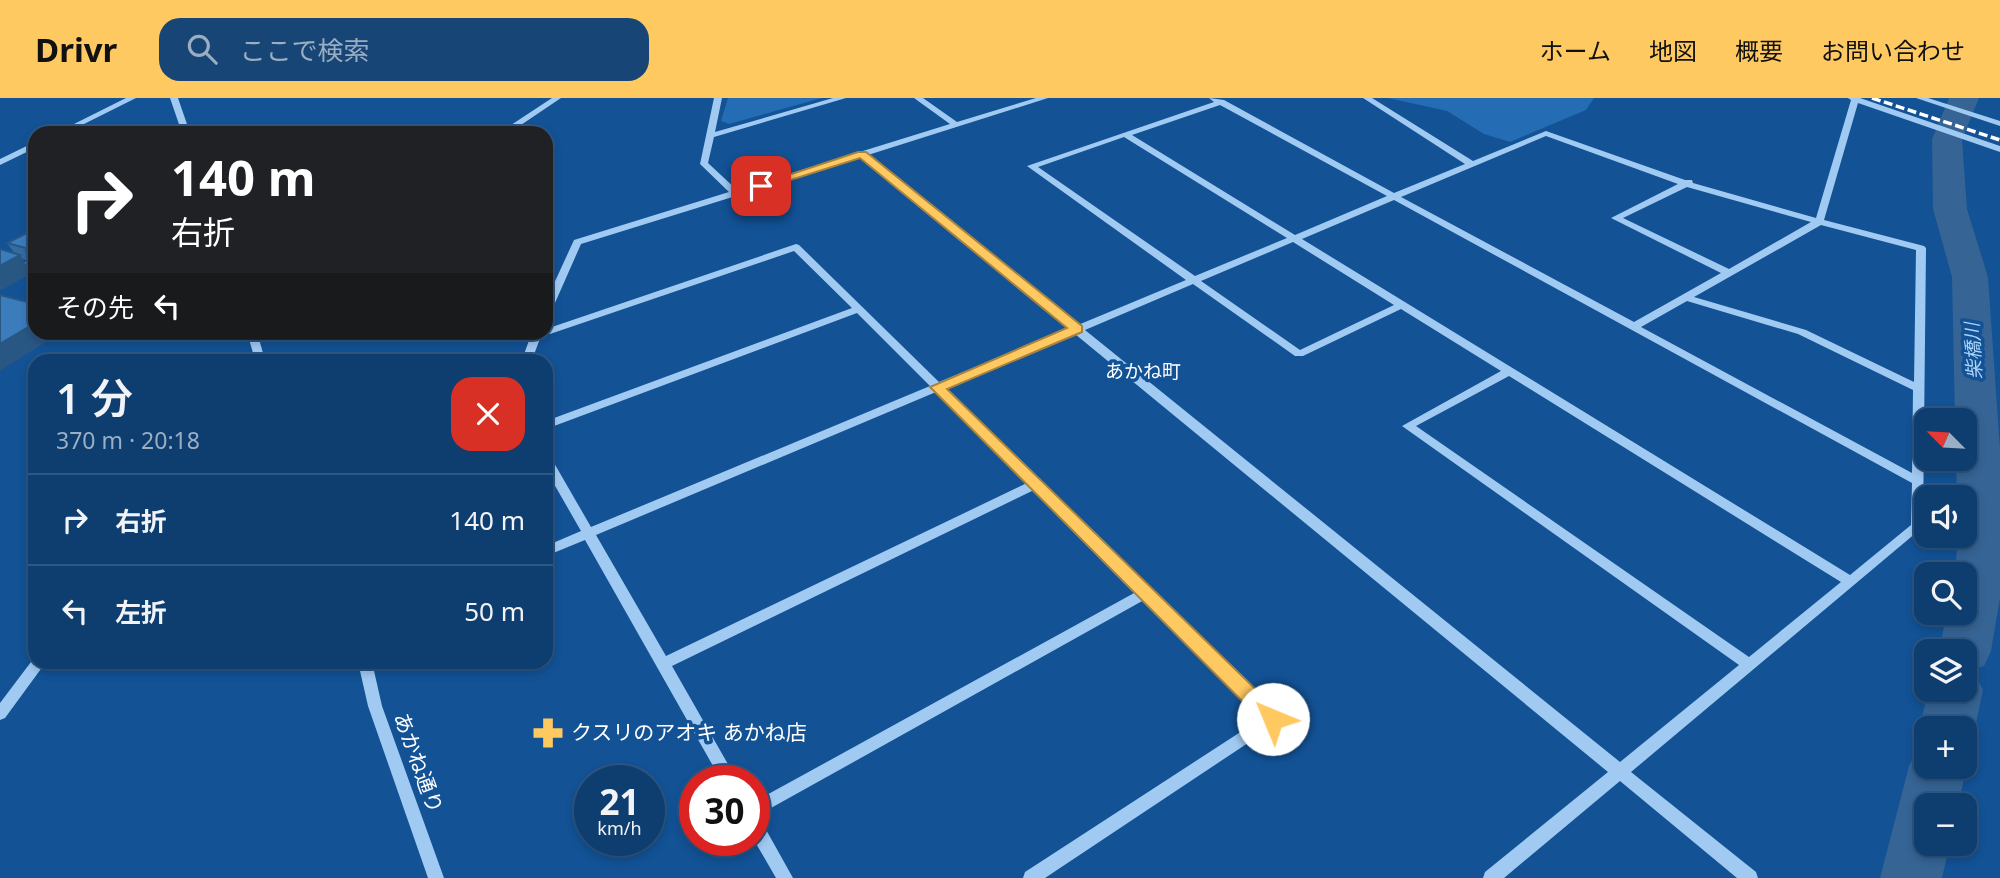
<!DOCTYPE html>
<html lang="ja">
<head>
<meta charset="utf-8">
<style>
	body { margin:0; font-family:"Noto Sans","Noto Sans JP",sans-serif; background:#174575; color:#f1f3f6; height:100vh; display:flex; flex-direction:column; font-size:26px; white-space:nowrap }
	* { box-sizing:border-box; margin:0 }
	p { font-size:23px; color:#9baec3 }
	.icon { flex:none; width:38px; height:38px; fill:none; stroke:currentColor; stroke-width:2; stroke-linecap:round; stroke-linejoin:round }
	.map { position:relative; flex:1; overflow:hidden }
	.side { position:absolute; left:28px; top:256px; width:525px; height:315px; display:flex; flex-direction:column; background:#0e3e70; border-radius:21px; box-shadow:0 4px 10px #0003,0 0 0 2px #2e5783 }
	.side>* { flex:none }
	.guide { position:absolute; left:28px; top:28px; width:525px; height:214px; border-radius:21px; box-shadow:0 4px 10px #0003,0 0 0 2px #2e5783; background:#202124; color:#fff; overflow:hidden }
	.needle { width:46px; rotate:294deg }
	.controls { position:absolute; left:1914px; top:310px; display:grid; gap:14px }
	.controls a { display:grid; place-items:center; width:63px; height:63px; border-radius:14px; background:#0e3e70; box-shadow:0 4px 10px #0003,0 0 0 2px #2e5783; font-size:35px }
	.speed { position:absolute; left:574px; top:667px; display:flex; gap:14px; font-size:35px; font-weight:700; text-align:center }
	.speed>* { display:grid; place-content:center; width:91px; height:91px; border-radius:50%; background:#0e3e70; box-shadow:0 4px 10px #0003,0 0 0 2px #2e5783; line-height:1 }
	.speed small { font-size:18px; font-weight:400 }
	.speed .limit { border:10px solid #d22; background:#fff; color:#111 }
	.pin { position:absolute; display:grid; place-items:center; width:60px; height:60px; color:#fff; margin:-30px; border-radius:14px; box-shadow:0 4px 10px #0006 }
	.me { position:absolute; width:77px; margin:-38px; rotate:315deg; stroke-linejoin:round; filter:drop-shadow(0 0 5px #0008) }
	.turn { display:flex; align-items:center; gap:24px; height:147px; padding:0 28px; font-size:32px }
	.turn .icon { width:91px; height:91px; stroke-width:2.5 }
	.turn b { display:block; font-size:49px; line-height:60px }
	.then { display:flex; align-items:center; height:66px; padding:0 28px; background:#0003; gap:14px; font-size:26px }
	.round { display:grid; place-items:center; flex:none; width:74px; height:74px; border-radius:21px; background:#174575 }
	.overview { display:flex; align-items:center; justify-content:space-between; height:119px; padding:0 28px }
	h1 { font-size:42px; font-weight:600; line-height:52px }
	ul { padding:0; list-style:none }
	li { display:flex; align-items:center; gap:21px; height:91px; padding:0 28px; border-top:2px solid #2e5783 }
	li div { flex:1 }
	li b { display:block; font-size:26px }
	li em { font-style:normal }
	header { display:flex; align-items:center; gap:42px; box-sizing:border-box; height:98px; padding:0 35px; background:#ffc962; color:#111 }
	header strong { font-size:33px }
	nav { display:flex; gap:38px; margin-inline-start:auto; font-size:24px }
	.search { width:490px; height:63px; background:#174575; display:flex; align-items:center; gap:18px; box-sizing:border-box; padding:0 24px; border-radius:21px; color:#9baec3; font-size:26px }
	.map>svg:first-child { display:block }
</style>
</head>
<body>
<header>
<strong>Drivr</strong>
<div class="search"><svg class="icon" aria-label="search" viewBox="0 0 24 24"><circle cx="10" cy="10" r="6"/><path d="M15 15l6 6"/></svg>ここで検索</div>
<nav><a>ホーム</a><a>地図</a><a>概要</a><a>お問い合わせ</a></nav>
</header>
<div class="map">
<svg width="2000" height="780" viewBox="0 0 2000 780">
	<rect width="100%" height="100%" fill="#125295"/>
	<!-- green -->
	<g fill="#246db4">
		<path d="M728,0H822L729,26L721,23Z"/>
		<path d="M1388,0H1594L1586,12L1510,44L1484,36L1447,13Z"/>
	</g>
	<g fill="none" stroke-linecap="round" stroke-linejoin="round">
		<!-- river -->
		<g fill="#356495" fill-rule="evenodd">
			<path d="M1949,0H1979L1962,41L1967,111L1988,179L2000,351V500L1991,553L1984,568L1967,573L1975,576L1983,592L1975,630L1965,647V630H1927V645L1919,630L1929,592H1965V553H1939L1947,514H1965V476H1955L1958,438H1965V399H1957L1956,360H1965V322H1955L1952,179L1933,111L1932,41Z"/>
			<path d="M1927,647V668H1965V665L1967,668L1958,707H1927V746H1950L1942,780H1880L1909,668L1918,650Z"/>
		</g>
		<!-- minor -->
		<g fill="#a1caf3" fill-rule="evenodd">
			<path d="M126,0H136L66,35H56Z"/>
			<path d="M170,0H178L190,35H182Z"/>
			<path d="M552,0H561L509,35H499Z"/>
			<path d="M714,0H722L715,34L833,0H846L714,39L708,65L737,92L950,26L914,0H923L957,24L1036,0H1048L868,57L1078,227L1186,182L1027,68L1214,4L1209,0L1224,2L1394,95L1465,66L1363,0H1372L1473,63L1546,33L1685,82H1692L1693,85L1816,120L1851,2L1848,0H1860L2000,48V54L1858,5L1824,122L1924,148L1926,150L1923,429L1631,674L1756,774L1758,780H1737L1620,683L1504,780H1483L1485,774L1608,674L1075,236L946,290L1278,617L1280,621L1278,625L1045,780H1023L1025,774L1262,620L1144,502L755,719L760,721L793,780H776L754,742V704L1136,494L1034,392L672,568L737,682H721L585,442L546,458V448L581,433L546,372V357L550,358L591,429L930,288L857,215L546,331V323L852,210L794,153L550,236L542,235L532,262H522L532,234H546V231L796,146L799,147L939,284L1069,230L861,59L581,146L551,214L546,217V203L574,142L729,94L700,66ZM1220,7L1387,98L1295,137L1132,37ZM1546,38L1678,86L1611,120L1721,175L1634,224L1401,99ZM1124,39L1287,140L1195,178L1038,69ZM1687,89L1811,124L1729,171L1623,120ZM1394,102L1912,385L1911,427L1850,477L1302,141ZM1821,127L1916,152L1914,284L1806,232L1694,199ZM1293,144L1394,207L1300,252L1201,183ZM1193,186L1295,258H1303L1401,211L1501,273L1402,328L1739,567L1620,664L1085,232ZM1687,203L1798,236L1913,292L1912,375L1641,229ZM1509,278L1841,484L1749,559L1416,328ZM936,294L1027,385L666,558L596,437Z"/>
			<path d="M1916,0H1928L2000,23V28Z"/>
			<path d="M35,44V50L0,67V61Z"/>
			<path d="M0,158L35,167V173L0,164Z"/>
			<path d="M247,234H257L265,262H255Z"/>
			<path d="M34,560L35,564H46L5,620L0,622V605Z"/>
			<path d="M358,564H372L382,608L444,780H428L368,608Z"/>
		</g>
		<!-- rail -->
		<path stroke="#fff" stroke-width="3.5" stroke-dasharray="9 3.5" stroke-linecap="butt" d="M1872,0L2000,42"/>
	</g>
	<!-- wall -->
	<path fill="#336ba3" d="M35,131V168L32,163L22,161L32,175L15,156L7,145Z"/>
	<!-- shaded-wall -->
	<g fill="#295784">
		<path d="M35,153V168L27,157Z"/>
		<path d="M20,157L32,175L0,193V168Z"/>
		<path d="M35,225V234H62L0,273V246Z"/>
	</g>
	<!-- building -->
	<g fill="#3b7cbd" stroke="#295784" stroke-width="2">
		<path d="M35,131V153L27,157L26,150L7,145Z"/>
		<path d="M0,151L20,157L0,168Z"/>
		<path d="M0,197L35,206V225L0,246Z"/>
	</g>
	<!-- route -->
	<path fill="#ffc962" stroke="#a68340" stroke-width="2" d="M858,54H866L1082,228V234L947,291L1280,615L1283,621L1280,627H1266L930,289L1067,230L860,60L765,90L755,88Z"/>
	<!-- icons -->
	<defs>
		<g id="pharmacy-bare" transform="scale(2.415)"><path d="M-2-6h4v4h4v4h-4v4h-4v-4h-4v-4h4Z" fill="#ffc962" stroke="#125295" stroke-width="2.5" paint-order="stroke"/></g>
	</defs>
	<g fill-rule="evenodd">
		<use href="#pharmacy-bare" x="548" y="635"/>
	</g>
	<g text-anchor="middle" stroke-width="7" stroke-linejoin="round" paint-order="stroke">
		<!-- water labels -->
		<g font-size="19" font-style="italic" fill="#add4fa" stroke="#125295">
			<text transform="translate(1973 253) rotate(-93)" y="7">柴橋川</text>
		</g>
		<!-- neighbourhood labels -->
		<g font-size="19" fill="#fff" stroke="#125295">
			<text x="1143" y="280">あかね町</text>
		</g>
		<!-- near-poi labels -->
		<g font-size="21" fill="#fff" stroke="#125295" text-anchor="start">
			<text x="571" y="642">クスリのアオキ あかね店</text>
		</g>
		<!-- near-street labels -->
		<g font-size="21" fill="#fff" stroke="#125295">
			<text transform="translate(418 665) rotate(70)" y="7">あかね通り</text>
		</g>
	</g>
</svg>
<div class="controls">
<a><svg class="needle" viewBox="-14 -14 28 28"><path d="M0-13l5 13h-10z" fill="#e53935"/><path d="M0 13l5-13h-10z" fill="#9baec3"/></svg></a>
<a><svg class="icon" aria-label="sound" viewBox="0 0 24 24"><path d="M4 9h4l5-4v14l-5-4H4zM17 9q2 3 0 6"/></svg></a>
<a><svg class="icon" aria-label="search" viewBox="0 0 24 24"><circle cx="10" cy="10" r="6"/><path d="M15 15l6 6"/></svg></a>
<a><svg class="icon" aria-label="layers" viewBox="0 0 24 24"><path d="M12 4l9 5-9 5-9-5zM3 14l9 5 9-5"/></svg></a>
<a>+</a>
<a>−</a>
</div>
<div class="speed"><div>21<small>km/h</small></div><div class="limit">30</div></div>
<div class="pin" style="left:761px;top:88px;background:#d93025"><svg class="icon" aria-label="arrive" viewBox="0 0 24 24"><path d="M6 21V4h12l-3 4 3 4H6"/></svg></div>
<svg class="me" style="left:1273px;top:621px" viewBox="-20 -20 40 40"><circle r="19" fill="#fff"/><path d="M0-13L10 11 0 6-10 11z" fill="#ffc962"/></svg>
<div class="guide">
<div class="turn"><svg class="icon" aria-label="right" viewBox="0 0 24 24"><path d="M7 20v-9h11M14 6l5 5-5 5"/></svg><div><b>140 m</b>右折</div></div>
<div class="then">その先<svg class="icon" aria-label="left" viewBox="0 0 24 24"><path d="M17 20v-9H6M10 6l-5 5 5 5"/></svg></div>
</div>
<section class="side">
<div class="overview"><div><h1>1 分</h1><p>370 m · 20:18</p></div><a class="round" style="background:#d93025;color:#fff"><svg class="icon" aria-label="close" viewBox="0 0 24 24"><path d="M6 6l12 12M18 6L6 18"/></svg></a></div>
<ul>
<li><svg class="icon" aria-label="right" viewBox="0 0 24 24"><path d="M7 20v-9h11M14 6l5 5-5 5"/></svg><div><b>右折</b></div><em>140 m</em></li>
<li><svg class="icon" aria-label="left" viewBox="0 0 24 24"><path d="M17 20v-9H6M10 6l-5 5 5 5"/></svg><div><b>左折</b></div><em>50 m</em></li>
</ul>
</section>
</div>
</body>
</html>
